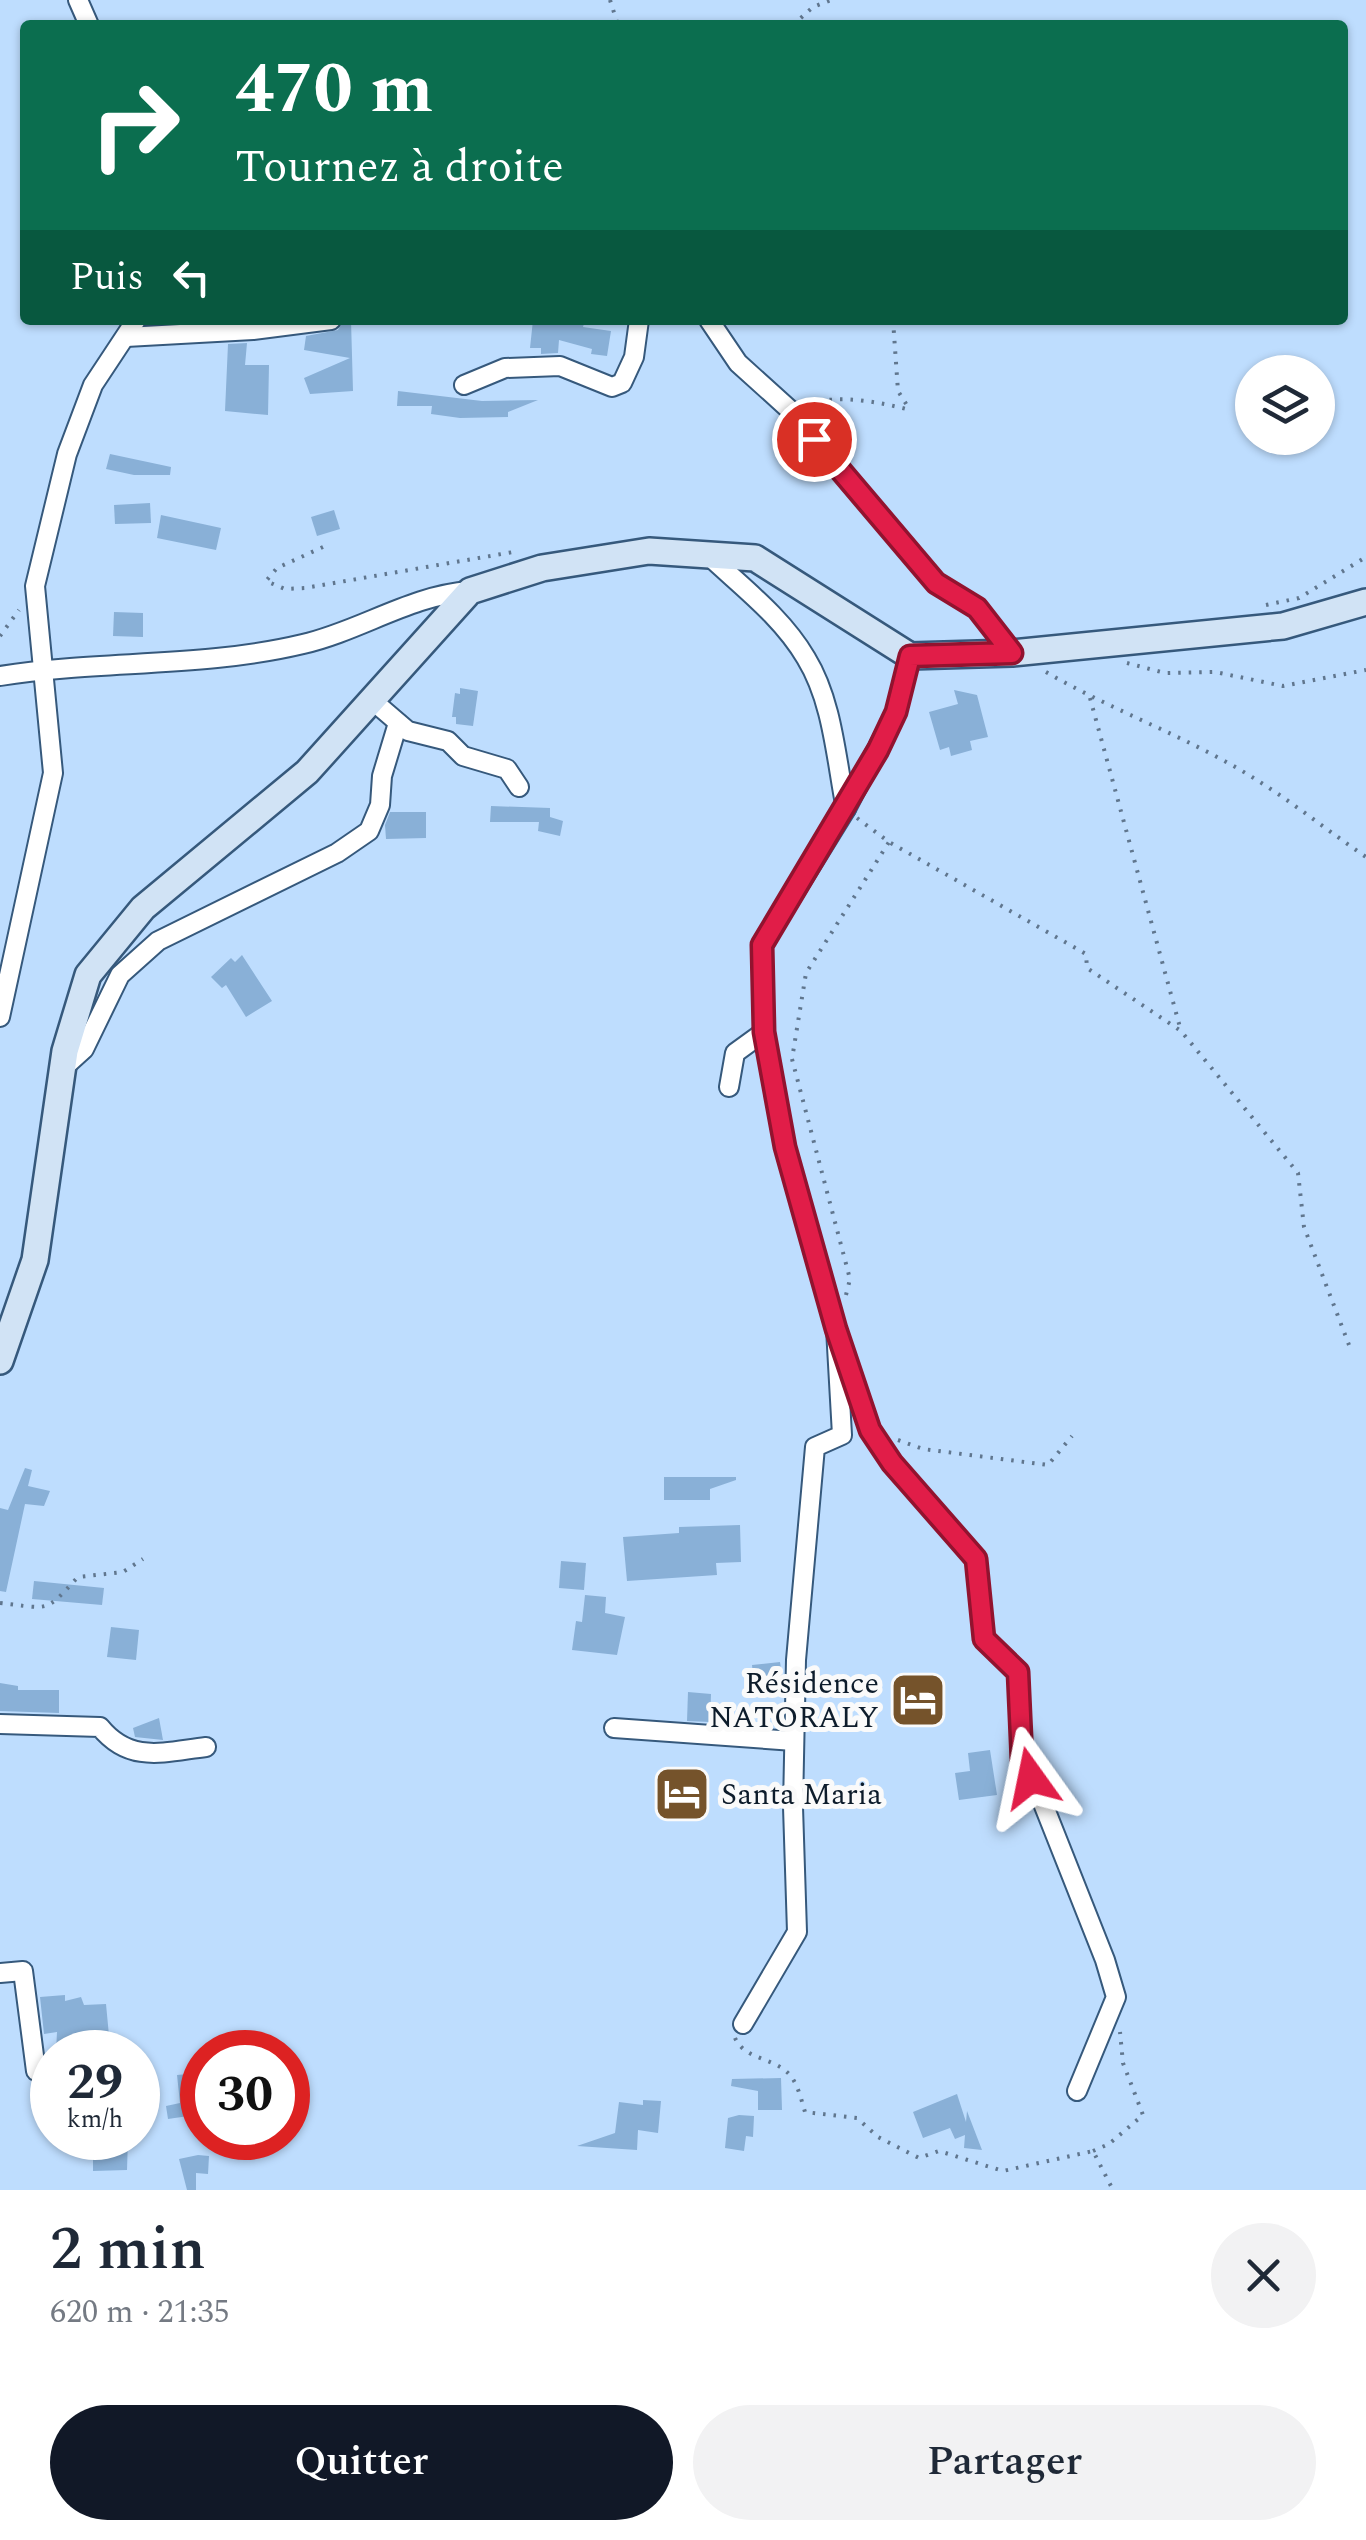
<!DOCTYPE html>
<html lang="fr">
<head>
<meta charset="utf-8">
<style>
	body { margin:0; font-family:Spectral,serif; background:#f2f2f3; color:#1f2937; height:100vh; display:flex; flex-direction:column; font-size:38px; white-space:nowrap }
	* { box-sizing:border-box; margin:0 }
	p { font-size:32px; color:#747a83 }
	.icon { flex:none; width:55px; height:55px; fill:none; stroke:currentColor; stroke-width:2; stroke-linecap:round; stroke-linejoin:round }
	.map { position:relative; height:2190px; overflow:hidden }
	.sheet { display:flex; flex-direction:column; background:#fff; flex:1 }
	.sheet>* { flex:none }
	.top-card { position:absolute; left:20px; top:20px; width:1328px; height:305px; border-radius:10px; box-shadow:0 2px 8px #0004; background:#0b6e4f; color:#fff; overflow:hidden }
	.controls { position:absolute; left:1235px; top:355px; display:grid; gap:20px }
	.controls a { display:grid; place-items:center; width:100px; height:100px; border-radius:50%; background:#fff; box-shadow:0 2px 8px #0004; font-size:50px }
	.speed { position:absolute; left:30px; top:2030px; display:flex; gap:20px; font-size:50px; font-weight:700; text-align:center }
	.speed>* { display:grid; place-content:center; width:130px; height:130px; border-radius:50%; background:#fff; box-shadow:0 2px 8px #0004; line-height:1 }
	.speed small { font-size:25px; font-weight:400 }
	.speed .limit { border:15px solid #d22; background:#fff; color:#111 }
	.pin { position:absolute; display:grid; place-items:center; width:85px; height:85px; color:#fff; margin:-42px; border:5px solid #fff; border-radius:50%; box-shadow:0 2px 10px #0007 }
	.me { position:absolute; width:110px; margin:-55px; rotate:348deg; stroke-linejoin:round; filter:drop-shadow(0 0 8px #0008) }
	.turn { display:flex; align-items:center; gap:35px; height:210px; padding:0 50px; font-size:45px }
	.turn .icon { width:130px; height:130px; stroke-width:2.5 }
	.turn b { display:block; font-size:70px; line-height:85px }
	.then { display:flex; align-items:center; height:95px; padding:0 50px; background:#0003; gap:20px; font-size:38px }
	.round { display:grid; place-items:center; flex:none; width:105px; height:105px; border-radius:52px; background:#f2f2f3 }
	.head { display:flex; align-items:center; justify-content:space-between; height:170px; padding:0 50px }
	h1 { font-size:60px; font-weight:600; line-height:75px }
	.primary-button { display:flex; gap:20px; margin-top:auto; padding:20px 50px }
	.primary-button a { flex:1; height:115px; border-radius:60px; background:#111827; color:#fff; font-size:40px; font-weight:600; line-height:115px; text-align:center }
	.primary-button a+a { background:#f2f2f3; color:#1f2937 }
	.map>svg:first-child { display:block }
</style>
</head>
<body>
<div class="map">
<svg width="1366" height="2190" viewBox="0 0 1366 2190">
	<rect width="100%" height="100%" fill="#beddfe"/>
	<!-- building -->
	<g fill="#89b0d7">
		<path d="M343,320H351L353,391L310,394L304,378L350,358L304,350L306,336L338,330Z"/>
		<path d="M533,320H585L583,327L611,331L607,356L591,354L592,349L559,340L558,353L541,354V348H530Z"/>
		<path d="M247,343L245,365H269L268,415L225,411L228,344Z"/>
		<path d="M398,391L482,401L538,400L508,412V417L460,418L431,414L432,406H397Z"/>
		<path d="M110,454L171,467L170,475H134L106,469Z"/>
		<path d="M150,503L151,523L115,524L114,505Z"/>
		<path d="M334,510L340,529L317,536L311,517Z"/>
		<path d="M161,515L221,528L216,550L157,538Z"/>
		<path d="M114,612L143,613V637L113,636Z"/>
		<path d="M460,688L478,691L473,726L456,724V717H452L455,693L460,694Z"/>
		<path d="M954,690L977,695L988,737L970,741L972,750L951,756L949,747L940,750L929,712L958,704Z"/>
		<path d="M491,806L550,808V817L563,821L560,836L538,831L539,822H490Z"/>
		<path d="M390,812H426V838L386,839L385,825Z"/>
		<path d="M242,955L272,1001L246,1017L226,985L222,988L211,977L231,958L235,962Z"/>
		<path d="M25,1468L32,1470L28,1486L50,1491L44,1506L25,1504L6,1592L0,1591V1508L8,1510Z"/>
		<path d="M664,1477H736V1480L710,1489V1500H664Z"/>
		<path d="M740,1525L741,1562L716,1563L717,1575L627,1581L623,1537L679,1533V1527Z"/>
		<path d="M561,1561L586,1563L584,1590L559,1588Z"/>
		<path d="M34,1581L104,1588L102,1605L32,1599Z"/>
		<path d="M585,1595L606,1597L605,1613L625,1617L617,1655L572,1650L576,1621L582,1622Z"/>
		<path d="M111,1627L139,1630L136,1660L107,1657Z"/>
		<path d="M780,1662L783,1682L754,1685L752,1665Z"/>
		<path d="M0,1683L18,1686V1690H59V1713L0,1711Z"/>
		<path d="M688,1692L711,1694L710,1722L687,1721Z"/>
		<path d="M159,1718L163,1740L135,1737L133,1728Z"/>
		<path d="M990,1750L997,1795L959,1800L955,1773L970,1771L968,1753Z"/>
		<path d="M872,1785L877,1807L855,1808L853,1786Z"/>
		<path d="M65,1995V2001L81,1997L84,2005L106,2004L110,2046L74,2044V2052H56L57,2032L44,2034L40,1997Z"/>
		<path d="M199,2073L202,2114L168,2119L166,2106L180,2103L177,2075Z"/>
		<path d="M781,2078L782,2110H758V2091L731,2086L732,2079Z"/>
		<path d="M957,2094L966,2122L967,2111L982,2150L964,2148L965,2135L955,2139L950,2128L923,2138L913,2112Z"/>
		<path d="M643,2100L661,2101L658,2133L638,2130L637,2150L577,2146L615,2133L619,2102L643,2105Z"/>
		<path d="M739,2115L754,2116L753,2137L746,2136L744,2151L725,2148L728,2118Z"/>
		<path d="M110,2138H128L127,2170L93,2171V2143H109Z"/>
		<path d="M198,2155L209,2156L208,2174L196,2173V2190H187L179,2159Z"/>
	</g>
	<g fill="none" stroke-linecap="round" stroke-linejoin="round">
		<!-- street casing -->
		<g stroke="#36597c" stroke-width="22">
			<g id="street">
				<path d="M78,0L89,25"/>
				<path d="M709,320L738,363L790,410L936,583L977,608L1012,653"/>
				<path d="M126,337L253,330L331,320"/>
				<path d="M464,385L505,368L560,366L612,387L622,383L634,357L639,320"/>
				<path d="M708,555C742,587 782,617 806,658C833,702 836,759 846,809L762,945L764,1032L785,1147L836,1329L842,1435L815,1447L796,1660L793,1807L797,1932L743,2024"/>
				<path d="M0,676C100,660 203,668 303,644C360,631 411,595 470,591"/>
				<path d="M373,701L408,731L448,741L463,756L507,769L519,787"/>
				<path d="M846,809L896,712L910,656"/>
				<path d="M0,1017L53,773L35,586L67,454L93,385L136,320"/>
				<path d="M63,1068L84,1049L120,975L158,941L337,853L369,831L380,805L382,776L398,723"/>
				<path d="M729,1087L735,1053L764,1032"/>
				<path d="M844,1353L870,1430L892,1463L976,1559L984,1639L1018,1672L1021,1760L1040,1796L1105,1960L1116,1997L1077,2091"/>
				<path d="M0,1724L100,1727C130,1764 164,1752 206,1747"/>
				<path d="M614,1728L794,1741"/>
				<path d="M0,1973L23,1971L36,2071L52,2070"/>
			</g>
		</g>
		<!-- secondary casing -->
		<g stroke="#36597c" stroke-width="30">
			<path id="secondary" d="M0,1361L35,1260L65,1051L88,975L143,908L307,772L470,591L542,568L649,551L755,558L910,656L1012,653L1283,626L1366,602"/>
		</g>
		<!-- path -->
		<g stroke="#60768e" stroke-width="4" stroke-dasharray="2.5 8" stroke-linecap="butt">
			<path d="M610,0L618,25"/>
			<path d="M793,25L813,7L831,0"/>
			<path d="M893,320L898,391L910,410"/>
			<path d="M809,404C838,394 880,402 910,410"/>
			<path d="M323,547L277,568L266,581L285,589L305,588L519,551"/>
			<path d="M1266,605L1299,598L1366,557"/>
			<path d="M0,636L19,610"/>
			<path d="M1127,663L1165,673L1215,672L1283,686L1366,670"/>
			<path d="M1046,672C1113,711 1186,736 1252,777C1291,801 1328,831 1366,857"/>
			<path d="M1090,698L1181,1031"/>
			<path d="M857,818L889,842L1086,954L1087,968L1181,1031L1298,1173L1304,1227L1349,1345"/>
			<path d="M846,1295L850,1279L792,1059L806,973L889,842"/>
			<path d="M898,1440L923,1449L1048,1465L1072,1436"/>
			<path d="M0,1603C52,1609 44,1613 78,1577L123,1572L143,1559"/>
			<path d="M735,2038C745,2060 773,2057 789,2074C798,2084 801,2099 805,2112L857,2118L878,2137L919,2158L939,2151L1003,2171L1093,2151L1113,2190"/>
			<path d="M1093,2151L1109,2144L1143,2115L1123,2063L1120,2032"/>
		</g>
		<!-- street -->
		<use href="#street" stroke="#fff" stroke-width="18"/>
		<!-- secondary -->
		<use href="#secondary" stroke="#d1e3f5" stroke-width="25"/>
	</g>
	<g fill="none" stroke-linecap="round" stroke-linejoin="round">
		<!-- route casing -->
		<g stroke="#92132f" stroke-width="25">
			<path id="route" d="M814,439L936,583L977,608L1012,653L910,656L896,712L878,750L762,945L764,1032L785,1147L836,1329L870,1430L892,1463L976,1559L984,1639L1018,1672L1022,1760L1031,1778"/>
		</g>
		<!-- route -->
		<use href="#route" stroke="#e11d48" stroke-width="18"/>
	</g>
	<!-- icons -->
	<defs>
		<g id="hotel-square" transform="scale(2.875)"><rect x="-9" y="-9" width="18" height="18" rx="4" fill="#75532b" stroke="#fafafa"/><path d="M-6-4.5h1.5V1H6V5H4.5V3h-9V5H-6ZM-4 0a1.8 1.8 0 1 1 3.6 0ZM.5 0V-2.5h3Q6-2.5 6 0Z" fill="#fff"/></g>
	</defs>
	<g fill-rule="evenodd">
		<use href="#hotel-square" x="918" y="1700"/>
		<use href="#hotel-square" x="682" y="1794"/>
	</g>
	<g text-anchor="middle" stroke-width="10" stroke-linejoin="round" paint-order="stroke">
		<!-- poi labels -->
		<g font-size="30" fill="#0d1c2b" stroke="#fafafa" text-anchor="end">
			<text x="879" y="1693">Résidence<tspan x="879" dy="34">NATORALY</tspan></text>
			<text x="721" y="1804" text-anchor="start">Santa Maria</text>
		</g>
	</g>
</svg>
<div class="controls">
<a><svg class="icon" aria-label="layers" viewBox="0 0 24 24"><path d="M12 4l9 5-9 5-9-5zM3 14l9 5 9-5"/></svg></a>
</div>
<div class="speed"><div>29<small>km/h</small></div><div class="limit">30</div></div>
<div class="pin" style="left:814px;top:439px;background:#d93025"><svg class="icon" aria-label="arrive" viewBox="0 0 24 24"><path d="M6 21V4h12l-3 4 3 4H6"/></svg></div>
<svg class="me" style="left:1031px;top:1778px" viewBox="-20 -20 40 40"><path d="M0-17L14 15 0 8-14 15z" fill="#e11d48" stroke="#fff" stroke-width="4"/></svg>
<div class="top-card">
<div class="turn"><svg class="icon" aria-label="right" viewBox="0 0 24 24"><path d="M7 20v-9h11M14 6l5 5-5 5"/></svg><div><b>470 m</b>Tournez à droite</div></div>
<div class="then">Puis<svg class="icon" aria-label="left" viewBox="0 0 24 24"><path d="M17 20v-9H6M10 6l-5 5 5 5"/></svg></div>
</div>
</div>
<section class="sheet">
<div class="head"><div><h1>2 min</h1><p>620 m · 21:35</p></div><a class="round"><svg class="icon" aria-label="close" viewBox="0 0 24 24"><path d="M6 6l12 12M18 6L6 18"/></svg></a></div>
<div class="primary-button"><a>Quitter</a><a>Partager</a></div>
</section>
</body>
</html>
